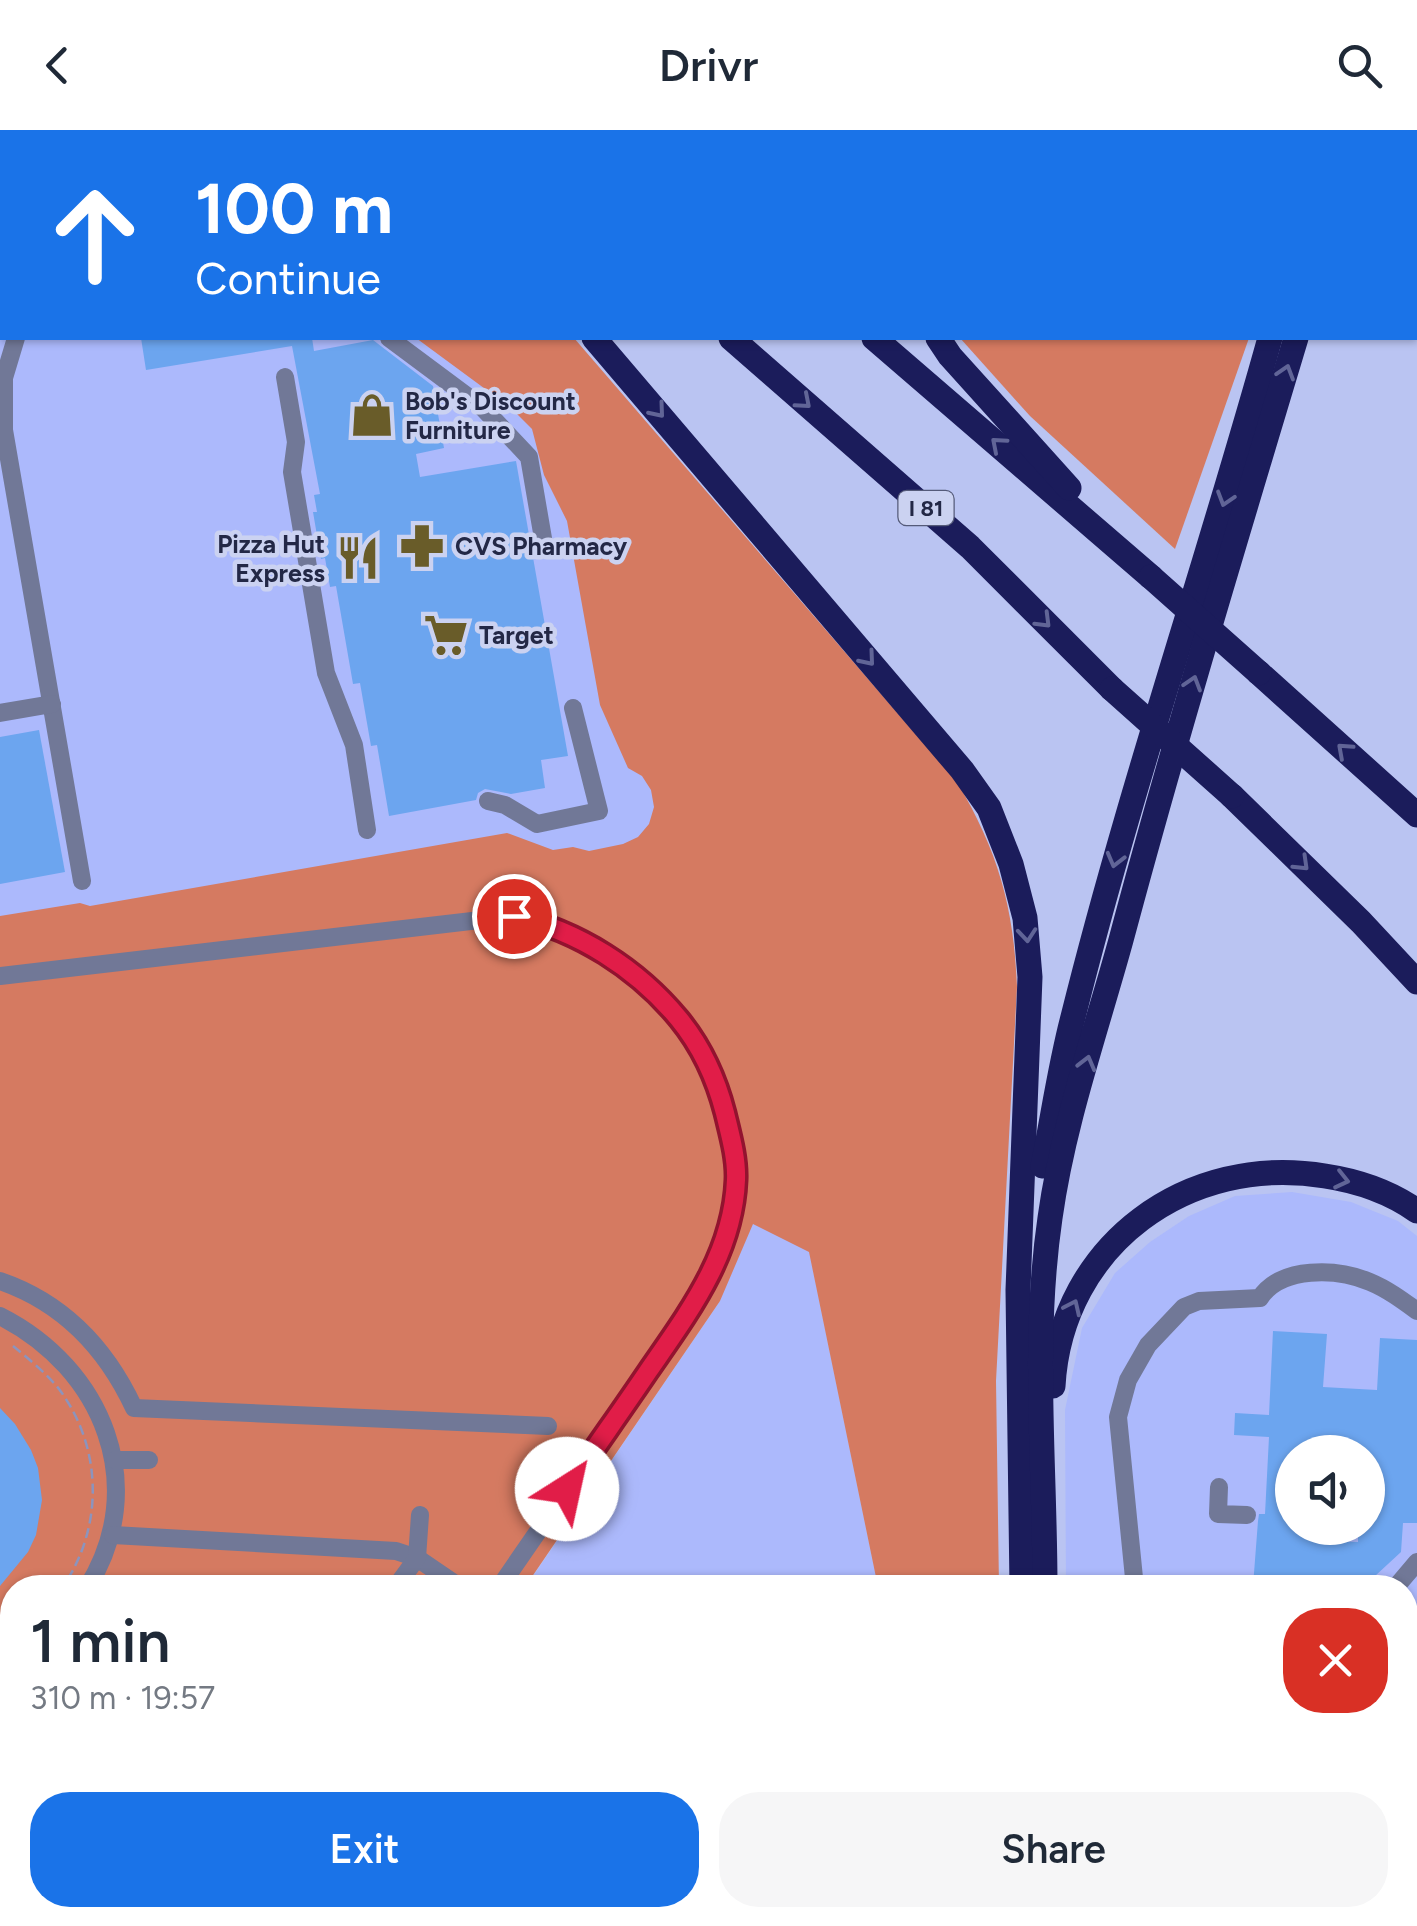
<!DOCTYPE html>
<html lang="en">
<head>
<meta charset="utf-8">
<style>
	body { margin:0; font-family:Figtree,sans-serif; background:#f6f6f7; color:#1f2937; height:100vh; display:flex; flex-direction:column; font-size:38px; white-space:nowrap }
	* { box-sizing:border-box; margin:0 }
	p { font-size:32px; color:#747a83 }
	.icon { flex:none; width:55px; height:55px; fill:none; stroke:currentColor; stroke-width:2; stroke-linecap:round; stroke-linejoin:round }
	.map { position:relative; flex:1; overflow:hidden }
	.drawer { position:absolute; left:0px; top:1445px; width:1418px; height:352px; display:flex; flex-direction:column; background:#fff; border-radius:40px 40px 0 0; box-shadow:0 2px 8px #0004 }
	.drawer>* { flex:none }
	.banner { position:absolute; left:0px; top:0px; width:1418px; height:210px; box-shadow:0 2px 8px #0004; background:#1a73e8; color:#fff; overflow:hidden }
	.controls { position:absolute; left:1275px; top:1305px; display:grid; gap:20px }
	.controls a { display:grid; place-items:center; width:110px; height:110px; border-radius:50%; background:#fff; box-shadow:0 2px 8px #0004; font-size:50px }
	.pin { position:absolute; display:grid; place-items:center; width:85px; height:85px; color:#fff; margin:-42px; border:5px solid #fff; border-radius:50%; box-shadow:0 2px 10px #0007 }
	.me { position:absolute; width:110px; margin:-55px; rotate:35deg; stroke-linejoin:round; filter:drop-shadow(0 0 8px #0008) }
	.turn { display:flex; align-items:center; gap:35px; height:210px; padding:0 30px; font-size:45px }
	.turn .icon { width:130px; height:130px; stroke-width:2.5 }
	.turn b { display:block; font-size:70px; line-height:85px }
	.round { display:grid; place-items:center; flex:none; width:105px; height:105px; border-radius:40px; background:#f6f6f7 }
	.headline { display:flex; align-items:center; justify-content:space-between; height:170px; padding:0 30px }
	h1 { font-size:60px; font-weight:600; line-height:75px }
	.cta { display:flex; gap:20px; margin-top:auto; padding:20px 30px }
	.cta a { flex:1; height:115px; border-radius:40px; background:#1a73e8; color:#fff; font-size:40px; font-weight:600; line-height:115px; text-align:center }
	.cta a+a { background:#f6f6f7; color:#1f2937 }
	header { display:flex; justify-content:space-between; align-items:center; height:130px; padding:0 30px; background:#fff; font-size:45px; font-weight:600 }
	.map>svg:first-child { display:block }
</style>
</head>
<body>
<header><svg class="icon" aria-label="back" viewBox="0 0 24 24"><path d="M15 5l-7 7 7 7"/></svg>Drivr<svg class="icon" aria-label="search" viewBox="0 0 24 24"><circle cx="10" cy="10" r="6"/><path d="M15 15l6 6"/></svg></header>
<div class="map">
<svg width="1417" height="1796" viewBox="0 0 1417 1796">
	<rect width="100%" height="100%" fill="#bac4f2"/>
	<!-- built -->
	<g fill="#acb9fc" fill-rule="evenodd">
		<path d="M0,0H116L2,2V208H456L574,300L671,711L0,818Z"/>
		<path d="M1292,1062L1351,1072L1398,1091L1417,1106V1796H1015L1018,1785H1405V1458L1066,1457L1065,1280L1082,1198L1115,1143L1150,1112L1189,1086L1235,1066ZM1292,1322H1368V1398H1292Z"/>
		<path d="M742,1088L809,1121L878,1457L525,1458L720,1171Z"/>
		<path d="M0,1633L12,1635V1785H294L309,1796H0Z"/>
		<path d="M408,1785H940L936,1796H424Z"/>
	</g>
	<!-- green -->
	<g fill="#d57a61">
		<path d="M126,0H395L397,2H126Z"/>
		<path d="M848,0H1284V1L848,2Z"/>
		<path d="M416,208H574L957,652C998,721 1014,777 1017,857L996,1251L999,1457H878L809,1122L753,1094L720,1171L525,1457L12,1458V1581L0,1580V786L80,773L90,776L507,703L553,720L573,717L589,721L623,714L638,707L649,694L654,677L651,660L642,646L628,638L600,575L567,391L544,345L532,299L511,278Z"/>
		<path d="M960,208H1249L1175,419L1030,286Z"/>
	</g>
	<!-- building -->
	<g fill="#6ca5ef" fill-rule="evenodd">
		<path d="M141,208H312L314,221L373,210L433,256L444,318L416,324L420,347L516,331L568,626L541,630L545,658L511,664L485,659L478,663L476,670L389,686L377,615L371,616L360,553L353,554L336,456L330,457L325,428L321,429L313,382H317L314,365L320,364L292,216L146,240Z"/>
		<path d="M39,600L65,742L0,754V607Z"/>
		<path d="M1273,1201L1327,1204L1323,1257L1377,1260L1380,1208L1417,1210V1393H1403L1401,1422L1362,1458L1253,1456L1258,1391L1259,1384H1265L1269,1307L1234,1305L1235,1283L1269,1285ZM1292,1322H1368V1332H1373L1372,1390H1368V1398H1358V1412L1318,1411V1398H1292Z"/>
		<path d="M0,1278L15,1294L31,1320L38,1338L42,1370L36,1405L28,1422L0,1456Z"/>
	</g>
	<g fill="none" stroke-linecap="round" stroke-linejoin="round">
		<!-- path -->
		<g stroke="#8c94bd" stroke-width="2.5" stroke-dasharray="10 5" stroke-linecap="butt">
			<path d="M13,1216C29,1229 46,1243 59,1259C103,1318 104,1398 62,1458"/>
			<path d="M0,1516L12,1508"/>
		</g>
		<!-- minor -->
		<g stroke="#717897" stroke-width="18">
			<path d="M0,84L2,82"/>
			<path d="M0,99L2,101"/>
			<path d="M16,208L4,248V300L82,751"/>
			<path d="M389,208L483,278L529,327L545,420"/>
			<path d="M285,247L296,312L292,342L326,543L354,615L367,700"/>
			<path d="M0,583L52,574"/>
			<path d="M488,671L505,675L537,694L599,681L573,578"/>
			<path d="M0,846L514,786C635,814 733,918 736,1045C737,1086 718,1126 703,1162L499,1458"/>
			<path d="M0,1151C64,1173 106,1218 134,1278L548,1296"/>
			<path d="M0,1186C103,1238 151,1356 87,1458"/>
			<path d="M115,1330H149"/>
			<path d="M1219,1357L1218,1384L1247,1385"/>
			<path d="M113,1405L396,1421L417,1428L461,1458"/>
			<path d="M395,1458L417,1428L420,1385"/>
			<path d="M1135,1458L1118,1287L1128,1250L1148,1215L1184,1177L1199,1171L1260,1168C1281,1136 1337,1138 1370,1152C1387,1159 1402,1170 1417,1181"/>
			<path d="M1395,1458L1417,1432"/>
			<path d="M0,1536L12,1531"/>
			<path d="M0,1630L12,1608"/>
			<path d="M0,1748L12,1738"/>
			<path d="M483,1785L500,1796"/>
			<path d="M1082,1785L1088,1796"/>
			<path d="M130,1796L132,1785"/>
			<path d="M257,1796L265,1785"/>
			<path d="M583,1796L591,1785"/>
			<path d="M1398,1796L1410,1779L1417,1781"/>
		</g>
		<!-- major -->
		<g stroke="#2f356c" stroke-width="20">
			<path d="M0,1602L12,1603"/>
			<path d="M345,1785L360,1796"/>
		</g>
		<!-- highway -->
		<g stroke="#1b1c5b" stroke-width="25">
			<path d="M412,0L414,2"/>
			<path d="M494,0L497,2"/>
			<path d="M634,0L637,2"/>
			<path d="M836,0V2"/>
			<path d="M1303,0V2"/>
			<path d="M1326,0V2"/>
			<path d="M594,208L962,640L989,678L1011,734L1025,788L1030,847L1018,1160L1022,1458"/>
			<path d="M731,208L970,417L1112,559"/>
			<path d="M874,208L1151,447"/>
			<path d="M938,208L950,226L1069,358"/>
			<path d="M1259,543L1417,685"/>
			<path d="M1232,666L1361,792L1417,852"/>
			<path d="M1043,1036C1053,987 1060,936 1073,887C1130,658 1207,435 1270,208"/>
			<path d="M1053,1256C1061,1114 1189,1023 1325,1046C1358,1051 1390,1062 1417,1081"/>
			<path d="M1045,1458C1045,1334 1032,1211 1050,1088C1063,994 1096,901 1121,810C1175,608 1236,408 1296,208"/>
			<path d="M969,1796L972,1785"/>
			<path d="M1000,1796L1004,1785"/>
		</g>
		<!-- highway-bridge -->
		<g stroke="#1b1c5b" stroke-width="25">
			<path d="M1151,447L1259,543"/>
			<path d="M1112,559L1232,666"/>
		</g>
	</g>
	<!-- one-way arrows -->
	<defs><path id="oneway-chevron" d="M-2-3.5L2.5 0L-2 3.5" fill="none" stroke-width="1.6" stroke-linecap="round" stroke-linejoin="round" transform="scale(2.5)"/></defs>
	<g stroke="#616597">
		<use href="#oneway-chevron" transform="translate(1286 242) rotate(-73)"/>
		<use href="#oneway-chevron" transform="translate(804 272) rotate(41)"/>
		<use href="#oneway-chevron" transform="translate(658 281) rotate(50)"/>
		<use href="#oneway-chevron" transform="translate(998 314) rotate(-139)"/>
		<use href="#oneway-chevron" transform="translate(1225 369) rotate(107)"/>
		<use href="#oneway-chevron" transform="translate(1044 491) rotate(45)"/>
		<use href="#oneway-chevron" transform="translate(868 529) rotate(50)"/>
		<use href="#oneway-chevron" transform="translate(1193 553) rotate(-73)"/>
		<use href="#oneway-chevron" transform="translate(1344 620) rotate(-138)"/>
		<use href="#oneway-chevron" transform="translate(1115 730) rotate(105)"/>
		<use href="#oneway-chevron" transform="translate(1302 734) rotate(44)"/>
		<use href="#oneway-chevron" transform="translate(1027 805) rotate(85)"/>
		<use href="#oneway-chevron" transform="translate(1087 933) rotate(-75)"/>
		<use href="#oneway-chevron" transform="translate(1342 1050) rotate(13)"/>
		<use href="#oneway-chevron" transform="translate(1073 1177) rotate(-65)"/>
	</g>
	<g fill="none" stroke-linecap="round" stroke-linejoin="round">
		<!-- route casing -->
		<g stroke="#92132f" stroke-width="25">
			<path id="route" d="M514,786C578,801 637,838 679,889C702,917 716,948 725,983C730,1004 737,1028 736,1050C733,1124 689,1182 649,1240C622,1280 594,1319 567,1359"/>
		</g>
		<!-- route -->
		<use href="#route" stroke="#e11d48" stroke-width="18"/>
	</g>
	<!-- icons -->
	<defs>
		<g id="shop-bare" transform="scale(3.45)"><path d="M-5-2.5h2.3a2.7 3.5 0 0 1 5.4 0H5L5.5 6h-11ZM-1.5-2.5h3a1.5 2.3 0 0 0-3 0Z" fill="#695c29" stroke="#cbd2f1" stroke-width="2.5" paint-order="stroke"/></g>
		<g id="pharmacy-bare" transform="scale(3.45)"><path d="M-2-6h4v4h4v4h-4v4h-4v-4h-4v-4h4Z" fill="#695c29" stroke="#cbd2f1" stroke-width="2.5" paint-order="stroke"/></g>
		<g id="restaurant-bare" transform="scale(3.45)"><path d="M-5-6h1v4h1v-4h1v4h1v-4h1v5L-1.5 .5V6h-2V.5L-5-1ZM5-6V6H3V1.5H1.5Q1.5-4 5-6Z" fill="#695c29" stroke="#cbd2f1" stroke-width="2.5" paint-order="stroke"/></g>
		<g id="supermarket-bare" transform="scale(3.45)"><path d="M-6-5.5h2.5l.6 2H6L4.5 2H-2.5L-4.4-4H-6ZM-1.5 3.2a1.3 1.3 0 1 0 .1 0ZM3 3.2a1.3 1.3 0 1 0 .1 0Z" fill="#695c29" stroke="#cbd2f1" stroke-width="2.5" paint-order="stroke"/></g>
	</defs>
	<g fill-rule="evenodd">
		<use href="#shop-bare" x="372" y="285"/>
		<use href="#pharmacy-bare" x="422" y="416"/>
		<use href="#restaurant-bare" x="358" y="428"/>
		<use href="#supermarket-bare" x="446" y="505"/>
	</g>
	<g text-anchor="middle" stroke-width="9" stroke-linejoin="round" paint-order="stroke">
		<!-- shield labels -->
		<rect fill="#cbd2f1" stroke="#555b79" stroke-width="2.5" x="898.5" y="361" width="55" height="34" rx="8"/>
		<g font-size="22" font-weight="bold" fill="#232846">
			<text x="926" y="386">I 81</text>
		</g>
		<!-- poi labels -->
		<g font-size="25" font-weight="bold" fill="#232846" stroke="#cbd2f1" text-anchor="start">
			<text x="405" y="280">Bob's Discount<tspan x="405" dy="29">Furniture</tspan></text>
			<text x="325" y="423" text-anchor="end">Pizza Hut<tspan x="325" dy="29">Express</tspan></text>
			<text x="455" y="425">CVS Pharmacy</text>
			<text x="479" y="514">Target</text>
		</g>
	</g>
</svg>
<div class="controls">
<a><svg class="icon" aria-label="sound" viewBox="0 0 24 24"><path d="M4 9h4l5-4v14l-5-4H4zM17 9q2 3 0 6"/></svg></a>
</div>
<div class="pin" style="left:514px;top:786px;background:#d93025"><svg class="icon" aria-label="arrive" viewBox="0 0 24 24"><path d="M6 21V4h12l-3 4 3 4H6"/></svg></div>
<svg class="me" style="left:567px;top:1359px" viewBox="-20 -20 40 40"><circle r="19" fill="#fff"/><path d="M0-13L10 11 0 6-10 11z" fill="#e11d48"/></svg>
<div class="banner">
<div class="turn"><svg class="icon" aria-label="ahead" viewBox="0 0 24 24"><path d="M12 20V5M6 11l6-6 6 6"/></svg><div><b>100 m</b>Continue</div></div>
</div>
<section class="drawer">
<div class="headline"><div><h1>1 min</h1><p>310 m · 19:57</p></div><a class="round" style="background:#d93025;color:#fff"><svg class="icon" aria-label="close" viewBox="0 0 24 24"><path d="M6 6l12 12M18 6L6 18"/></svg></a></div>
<div class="cta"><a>Exit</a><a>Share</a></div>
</section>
</div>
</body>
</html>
